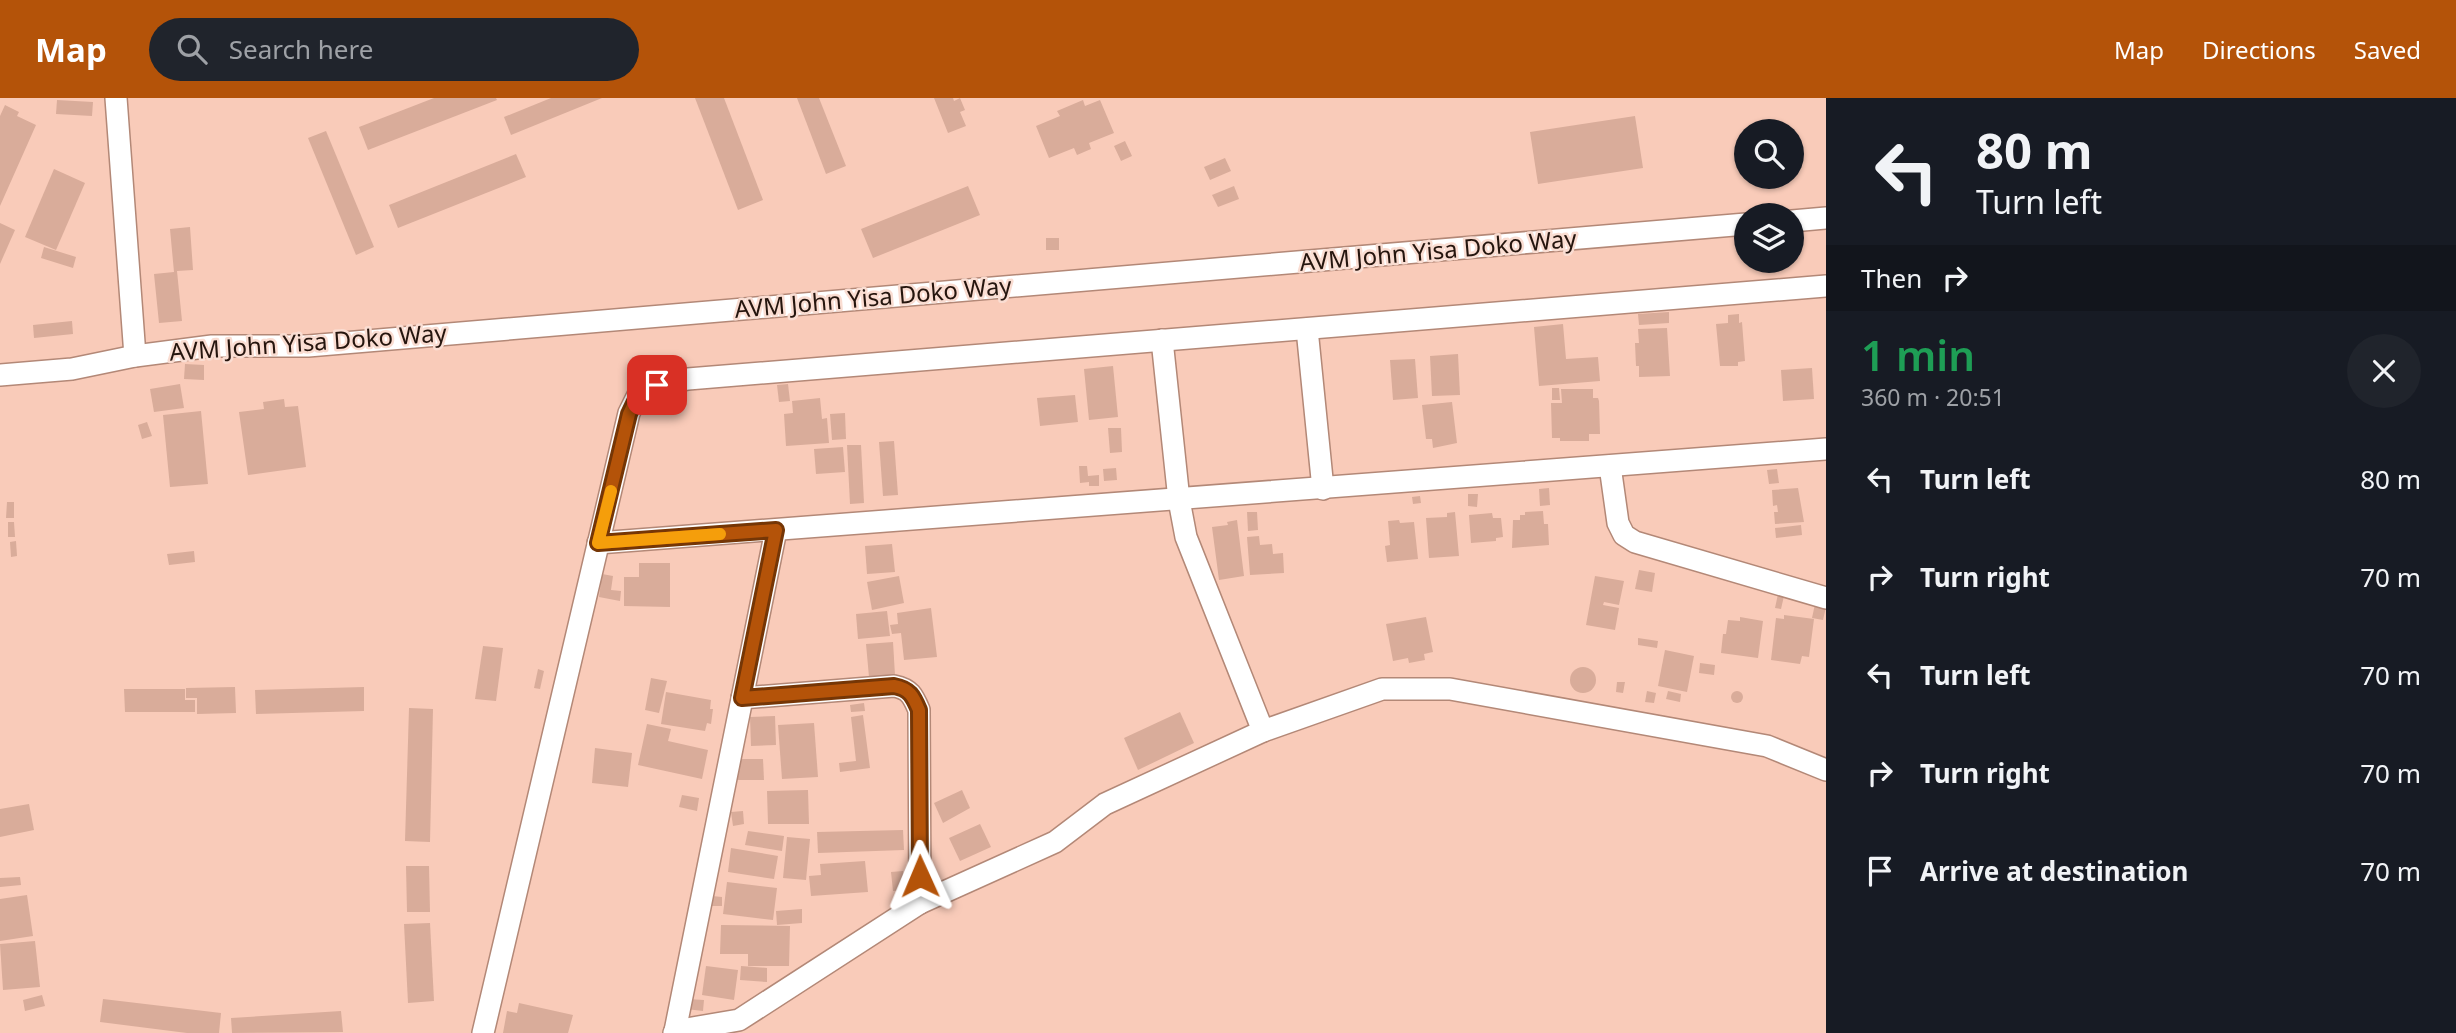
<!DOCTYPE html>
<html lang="en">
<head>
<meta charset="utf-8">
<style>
	body { margin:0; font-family:"Noto Sans",sans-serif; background:#20242c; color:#f1f3f6; height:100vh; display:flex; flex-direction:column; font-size:26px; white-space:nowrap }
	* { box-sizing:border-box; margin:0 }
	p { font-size:23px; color:#9ea1a6 }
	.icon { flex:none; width:38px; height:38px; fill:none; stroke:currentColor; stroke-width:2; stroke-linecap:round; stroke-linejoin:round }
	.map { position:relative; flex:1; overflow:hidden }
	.panel { display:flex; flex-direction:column; background:#171b24; width:630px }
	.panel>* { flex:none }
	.hud { background:#171b24; color:#f1f3f6; overflow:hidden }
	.tools { position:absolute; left:1734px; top:21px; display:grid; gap:14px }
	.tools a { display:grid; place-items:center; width:70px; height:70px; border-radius:50%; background:#171b24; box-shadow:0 2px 5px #0004; font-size:35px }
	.pin { position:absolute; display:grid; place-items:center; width:60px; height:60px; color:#fff; margin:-30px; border-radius:14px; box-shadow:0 4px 10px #0006 }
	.me { position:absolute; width:77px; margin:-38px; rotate:359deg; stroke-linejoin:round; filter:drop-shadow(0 0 5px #0008) }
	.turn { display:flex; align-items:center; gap:24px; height:147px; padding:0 35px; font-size:32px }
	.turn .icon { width:91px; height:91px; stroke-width:2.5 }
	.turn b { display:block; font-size:49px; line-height:60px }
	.then { display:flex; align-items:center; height:66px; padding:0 35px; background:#0003; gap:14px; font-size:26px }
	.round { display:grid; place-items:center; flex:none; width:74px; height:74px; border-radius:37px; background:#20242c }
	.head { display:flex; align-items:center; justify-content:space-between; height:119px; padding:0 35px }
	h1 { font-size:42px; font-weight:600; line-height:52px; color:#1e9e55 }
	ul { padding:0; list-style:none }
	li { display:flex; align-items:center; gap:21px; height:98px; padding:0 35px }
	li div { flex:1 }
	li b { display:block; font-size:26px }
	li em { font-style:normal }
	header { display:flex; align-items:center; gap:42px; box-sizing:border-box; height:98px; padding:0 35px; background:#b45309; color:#fff }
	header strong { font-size:33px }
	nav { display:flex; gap:38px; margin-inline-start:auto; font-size:24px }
	.search { width:490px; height:63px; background:#20242c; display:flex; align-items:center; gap:18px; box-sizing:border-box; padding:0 24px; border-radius:38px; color:#9ea1a6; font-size:26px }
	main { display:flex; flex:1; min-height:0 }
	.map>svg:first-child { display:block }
</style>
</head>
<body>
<header>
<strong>Map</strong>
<div class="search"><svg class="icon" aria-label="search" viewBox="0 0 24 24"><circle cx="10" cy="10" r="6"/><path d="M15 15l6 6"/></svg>Search here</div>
<nav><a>Map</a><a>Directions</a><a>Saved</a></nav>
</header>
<main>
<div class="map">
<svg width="1826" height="935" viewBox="0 0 1826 935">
	<rect width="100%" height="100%" fill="#f9cbb9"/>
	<!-- building -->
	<g fill="#d9ac9a">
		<path d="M434,0H496L497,2L368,52L359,29Z"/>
		<path d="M551,0H602L511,37L504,19Z"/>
		<path d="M695,0H724L763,102L738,112Z"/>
		<path d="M797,0H819L846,68L826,76Z"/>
		<path d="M934,0H953L954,3L960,0L965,12L960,14L966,28L948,35Z"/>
		<path d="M57,2L93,4L92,18L56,16Z"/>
		<path d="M1083,2L1085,8L1100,2L1114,35L1089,45L1091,51L1077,57L1074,50L1049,60L1036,28L1060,18L1057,13Z"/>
		<path d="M5,7L19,14L17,18L36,27L0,108V18Z"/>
		<path d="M1635,18L1643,70L1538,86L1530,34Z"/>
		<path d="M326,33L374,149L356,157L308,40Z"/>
		<path d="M1125,43L1132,58L1121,63L1114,48Z"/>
		<path d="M516,56L526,79L398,130L389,107Z"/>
		<path d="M1225,60L1231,73L1210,82L1204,69Z"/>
		<path d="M54,71L85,85L56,152L25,139Z"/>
		<path d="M968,88L980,117L873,160L861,131Z"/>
		<path d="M1234,88L1239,101L1218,109L1212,97Z"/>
		<path d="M0,125L15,132L0,166Z"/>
		<path d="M190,129L193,172L177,173L182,223L159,225L154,176L174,174L170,131Z"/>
		<rect x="1046" y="140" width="13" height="12"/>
		<path d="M44,149L76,159L73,170L41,160Z"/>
		<path d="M1669,214V225L1639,227L1638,216Z"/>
		<path d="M1739,216V225L1742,224L1745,263L1738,264V268H1720L1716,226L1728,225V217Z"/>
		<path d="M72,223L73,236L34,240L33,227Z"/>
		<path d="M1563,226L1566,261L1598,259L1600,283L1539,288L1534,229Z"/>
		<path d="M1667,230L1670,278L1639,279V268H1636L1635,245H1639L1638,231Z"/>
		<path d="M1458,256L1460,297L1432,298L1430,258Z"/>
		<path d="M1415,261L1418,300L1393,302L1390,262Z"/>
		<path d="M185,266L204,267V282L184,281Z"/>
		<path d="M1113,268L1118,319L1089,322L1084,271Z"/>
		<path d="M1812,270L1814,301L1783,303L1781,272Z"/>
		<path d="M180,286L184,310L154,314L150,291Z"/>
		<path d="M788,286L790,303L779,304L777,287Z"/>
		<path d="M1552,290H1559L1560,302H1552Z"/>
		<path d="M1561,291H1593V300H1598L1599,303L1600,336H1589V343H1560V340H1552L1551,305H1562Z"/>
		<path d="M1075,297L1078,324L1040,328L1037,300Z"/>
		<path d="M820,300L822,321L827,320L829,345L786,348L784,316L793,315L792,303Z"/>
		<path d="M284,301L285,309L298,308L306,369L248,377L239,314L264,311L263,304Z"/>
		<path d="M1452,304L1457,345L1433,350L1432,341H1426L1422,307Z"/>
		<path d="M201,313L208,386L170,389L163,317Z"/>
		<path d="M845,315L846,341L832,342L830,316Z"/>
		<path d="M147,324L152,338L142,341L138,327Z"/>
		<path d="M1108,330H1121L1122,354L1110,355Z"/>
		<path d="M894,343L898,397L883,398L879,344Z"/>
		<path d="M847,347H861L864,405L850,406Z"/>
		<path d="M843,349L845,374L816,376L814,351Z"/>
		<path d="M1079,368H1087L1088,378L1099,377V388H1089V384L1080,385Z"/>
		<path d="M1116,370L1117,382L1104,383L1103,371Z"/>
		<path d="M1777,371L1779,385L1769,386L1767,372Z"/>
		<path d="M1549,390L1550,407L1540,408L1539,391Z"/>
		<path d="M1798,390L1804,424L1775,426L1774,414H1778L1777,407L1773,408L1772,392Z"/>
		<path d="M1468,396H1478L1477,409L1468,408Z"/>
		<path d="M1420,398L1421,405L1413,406L1412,399Z"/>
		<path d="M7,404H14V420H6Z"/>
		<path d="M1543,413L1544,426H1548L1549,447L1512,450L1513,422H1520V417H1525V414Z"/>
		<path d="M1247,414H1257L1258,432L1248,433Z"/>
		<path d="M1455,414L1459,458L1429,460L1426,420L1447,419V415Z"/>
		<path d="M1492,415L1493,420H1501L1503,439L1496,440V443L1471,445L1469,417Z"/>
		<path d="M1237,422L1244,478L1219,482L1212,429L1228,427L1227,424Z"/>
		<path d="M1399,422L1400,425L1414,424L1418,461L1387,464L1385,448L1390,447L1388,423Z"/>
		<path d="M8,424H14L15,439H8Z"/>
		<path d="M1801,427L1802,437L1776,440L1775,430Z"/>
		<path d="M1259,438L1260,447L1272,446L1273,456L1283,455L1284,475L1250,477L1247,439Z"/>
		<path d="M16,443L17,458L11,459L10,444Z"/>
		<path d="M892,446L895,474L867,476L865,448Z"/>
		<path d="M194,453L195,464L169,467L167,456Z"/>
		<path d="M639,465H670V509L624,508V479H639Z"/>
		<path d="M1639,472L1655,475L1652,494L1635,491Z"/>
		<path d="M602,476L613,478L611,492L621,493L620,503L599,499Z"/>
		<path d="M899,478L904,505L872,512L867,484Z"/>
		<path d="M1595,478L1624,483L1619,507L1604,504L1603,507L1619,510L1615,532L1586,527Z"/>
		<path d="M1778,496L1784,498L1781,511L1775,510Z"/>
		<path d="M1815,506L1826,509L1823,522L1812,520Z"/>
		<path d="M931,510L937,559L904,562L901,535L892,536L890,527L898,526L897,515Z"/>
		<path d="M887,513L890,538L858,541L856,516Z"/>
		<path d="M1784,517L1814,521L1809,559L1802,558L1800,566L1771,562L1776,520L1784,521Z"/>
		<path d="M1426,519L1433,554L1424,556L1425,562L1409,565L1408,560L1393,563L1386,526Z"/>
		<path d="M1740,519L1763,523L1758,560L1721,555L1723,536H1726L1728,522L1740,523Z"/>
		<path d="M1638,540L1658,543L1657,550L1638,547Z"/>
		<path d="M893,544L895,577L869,579L866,546Z"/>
		<path d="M483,548L503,550L496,603L475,601Z"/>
		<path d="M1665,552L1694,558L1687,594L1658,588Z"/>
		<path d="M1700,565L1715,567L1714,577L1699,575Z"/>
		<circle cx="1583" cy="582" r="13"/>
		<path d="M538,571L544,573L540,591L534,590Z"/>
		<path d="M651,580L667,583L659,615L645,612Z"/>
		<path d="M1617,584H1625L1623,595L1616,594Z"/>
		<path d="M235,589L236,615L197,616V600H186V590Z"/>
		<path d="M364,589V613L256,616L255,592Z"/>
		<path d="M124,591H185V602H195V614H125Z"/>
		<circle cx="1737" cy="599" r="6"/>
		<path d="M1647,593L1656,595L1654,605L1645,604Z"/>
		<path d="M1668,593L1681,596L1680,604L1666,601Z"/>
		<path d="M666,594L711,602L710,611H713L711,626L707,625L705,633L661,626Z"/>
		<path d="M864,605L865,613L851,614L850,607Z"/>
		<path d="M409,610L433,611L430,744L405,743Z"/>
		<path d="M1180,614L1194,645L1138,672L1124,640Z"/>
		<path d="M863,617L870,670L840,674L839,665L856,663L851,619Z"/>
		<path d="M775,618L776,647L751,648L750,619Z"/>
		<path d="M814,625L818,679L782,681L778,627Z"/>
		<path d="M647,626L671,631L668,643L708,652L702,681L638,667Z"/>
		<path d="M595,650L632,655L628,689L592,685Z"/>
		<path d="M738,661H763L764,682H738Z"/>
		<path d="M808,692L809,726H768L767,693Z"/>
		<path d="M962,692L970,710L943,725L934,705Z"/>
		<path d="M682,697L699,700L697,713L679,709Z"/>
		<path d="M29,706L34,732L0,739V711Z"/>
		<path d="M743,713L744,726L733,728L731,714Z"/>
		<path d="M980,726L991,749L960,763L949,740Z"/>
		<path d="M903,732L904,752L818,755L817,734Z"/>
		<path d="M748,733L784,738L782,753L745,747Z"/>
		<path d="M787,739L810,741L806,782L783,780Z"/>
		<path d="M731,750L778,758L774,781L728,774Z"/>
		<path d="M865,763L868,794L811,798L809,778L821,777L820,766Z"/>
		<path d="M406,768H429L430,814H407Z"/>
		<path d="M903,773L905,792L893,793L891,774Z"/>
		<path d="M20,779L21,787L0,789V780Z"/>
		<path d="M727,784L777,790L773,822L723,816Z"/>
		<path d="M27,797L33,838L0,843V801Z"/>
		<path d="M712,798L722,799V808H712Z"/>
		<path d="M802,811V825L777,827L776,813Z"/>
		<path d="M430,825L434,903L408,905L404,826Z"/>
		<path d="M721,827L790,828L789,868H748V856H720Z"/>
		<path d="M35,843L40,889L3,892L0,846Z"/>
		<path d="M706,868L738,872L734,902L702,897Z"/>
		<path d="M741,868L767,870V884L740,882Z"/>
		<path d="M42,897L45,908L25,913L23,902Z"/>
		<path d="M103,901L221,915L219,935H187L100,924Z"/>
		<path d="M687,901L704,902L703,913L686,911Z"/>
		<path d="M519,905L573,917L568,935H503L507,913L517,915Z"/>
		<path d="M341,913L343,934L232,935L231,920Z"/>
	</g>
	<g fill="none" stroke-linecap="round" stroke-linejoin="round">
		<!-- minor casing -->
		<g stroke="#b38877" stroke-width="24">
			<g id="minor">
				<path d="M116,0L135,258"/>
				<path d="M1792,123L1826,120"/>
				<path d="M1307,231L1323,391"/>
				<path d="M1162,242L1179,402L1186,439L1263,633"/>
				<path d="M0,277L72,271L135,258L212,248H308L1746,126"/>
				<path d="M1610,368L1618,425L1624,437L1635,444L1826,500"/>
				<path d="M598,445L1826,351"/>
				<path d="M742,600L894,588C910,591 913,598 919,612L920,805"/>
				<path d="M675,933L776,432"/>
				<path d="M483,935L629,315L639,295L657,287L688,281L1826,188"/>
				<path d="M674,935L675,933L739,922L920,805L1055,744L1105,706L1263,633L1382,591H1450L1767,648L1826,672"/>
			</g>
		</g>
		<!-- minor -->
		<use href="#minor" stroke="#fff" stroke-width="21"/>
	</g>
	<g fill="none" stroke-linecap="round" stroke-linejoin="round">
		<!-- route casing -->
		<g stroke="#753606" stroke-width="18">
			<path id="route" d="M657,287L639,295L629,316L598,445L776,432L742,600L894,588C910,591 913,598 919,612L920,778"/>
		</g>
		<!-- route -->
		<use href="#route" stroke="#b45309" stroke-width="12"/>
		<!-- slow -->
		<path stroke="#f59e0b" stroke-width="12" d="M611,393L598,445L720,436"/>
	</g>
	<g text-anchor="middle" stroke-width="5" stroke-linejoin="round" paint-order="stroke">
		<!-- street labels -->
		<g font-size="24" fill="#25150e" stroke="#faddd2">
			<text transform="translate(1438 153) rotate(-5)" y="8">AVM John Yisa Doko Way</text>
			<text transform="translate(873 200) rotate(-5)" y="8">AVM John Yisa Doko Way</text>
			<text transform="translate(308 245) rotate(-4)" y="8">AVM John Yisa Doko Way</text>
		</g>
	</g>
</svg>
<div class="tools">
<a><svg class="icon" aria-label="search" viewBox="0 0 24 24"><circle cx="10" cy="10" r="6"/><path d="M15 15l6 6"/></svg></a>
<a><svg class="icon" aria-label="layers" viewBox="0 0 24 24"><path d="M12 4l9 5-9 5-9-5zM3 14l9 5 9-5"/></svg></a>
</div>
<div class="pin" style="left:657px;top:287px;background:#d93025"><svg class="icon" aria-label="arrive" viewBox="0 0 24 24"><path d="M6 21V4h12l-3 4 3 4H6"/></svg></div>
<svg class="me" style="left:920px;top:778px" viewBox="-20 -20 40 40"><path d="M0-17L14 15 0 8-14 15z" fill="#b45309" stroke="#fff" stroke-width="4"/></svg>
</div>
<section class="panel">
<div class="hud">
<div class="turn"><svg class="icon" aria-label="left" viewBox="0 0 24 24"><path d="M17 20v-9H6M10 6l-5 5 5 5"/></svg><div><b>80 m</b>Turn left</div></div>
<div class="then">Then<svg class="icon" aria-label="right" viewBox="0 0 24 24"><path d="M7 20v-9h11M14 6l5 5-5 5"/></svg></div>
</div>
<div class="head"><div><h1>1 min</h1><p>360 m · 20:51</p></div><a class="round"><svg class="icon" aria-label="close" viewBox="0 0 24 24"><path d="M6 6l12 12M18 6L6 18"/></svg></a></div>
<ul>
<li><svg class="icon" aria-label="left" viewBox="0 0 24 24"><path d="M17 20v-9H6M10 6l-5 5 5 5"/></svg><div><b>Turn left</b></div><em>80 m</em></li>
<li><svg class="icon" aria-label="right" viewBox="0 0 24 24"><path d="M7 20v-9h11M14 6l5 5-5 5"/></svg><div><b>Turn right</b></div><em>70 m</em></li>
<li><svg class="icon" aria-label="left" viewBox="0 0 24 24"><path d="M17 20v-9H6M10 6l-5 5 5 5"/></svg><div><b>Turn left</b></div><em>70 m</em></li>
<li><svg class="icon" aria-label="right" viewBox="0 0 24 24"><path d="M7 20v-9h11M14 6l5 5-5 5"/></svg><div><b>Turn right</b></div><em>70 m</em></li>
<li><svg class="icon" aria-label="arrive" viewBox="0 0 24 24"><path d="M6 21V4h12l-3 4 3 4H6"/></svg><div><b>Arrive at destination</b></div><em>70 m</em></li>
</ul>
</section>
</main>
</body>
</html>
